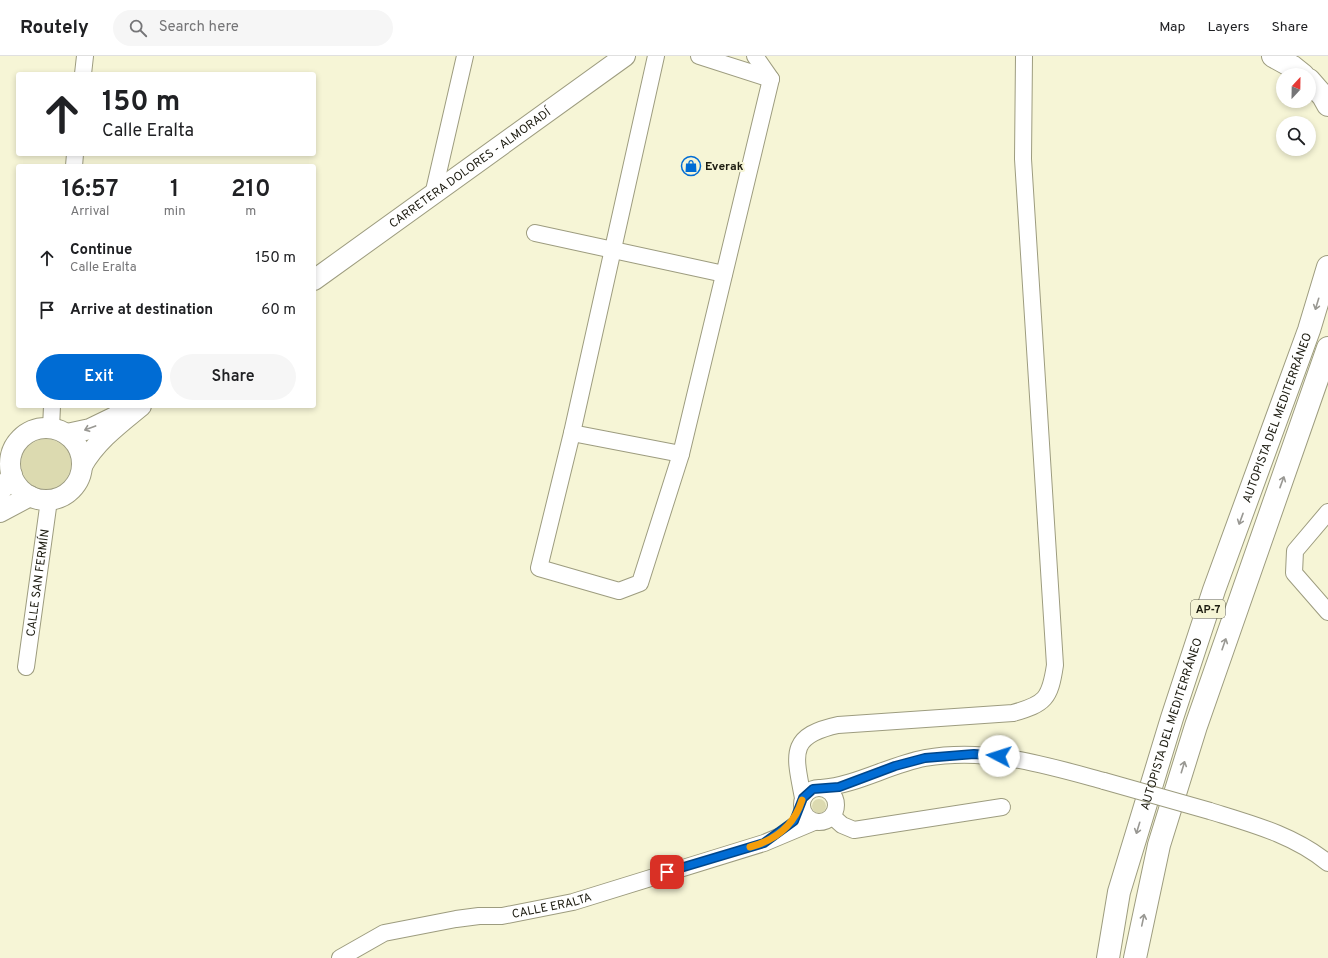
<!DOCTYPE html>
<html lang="en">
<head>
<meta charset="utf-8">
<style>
	body { margin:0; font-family:Overpass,sans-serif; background:#f6f6f6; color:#202124; height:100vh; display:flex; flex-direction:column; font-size:15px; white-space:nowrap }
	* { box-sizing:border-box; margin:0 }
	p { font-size:13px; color:#757577 }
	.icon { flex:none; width:22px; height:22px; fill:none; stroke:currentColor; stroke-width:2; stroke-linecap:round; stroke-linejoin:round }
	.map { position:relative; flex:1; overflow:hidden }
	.details { position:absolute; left:16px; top:108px; width:300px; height:244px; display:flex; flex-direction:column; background:#fff; border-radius:4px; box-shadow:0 2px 6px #0003 }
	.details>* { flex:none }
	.guide { position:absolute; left:16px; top:16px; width:300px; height:84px; border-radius:4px; box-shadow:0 2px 6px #0003; background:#fff; color:#202124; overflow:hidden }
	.needle { width:26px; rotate:22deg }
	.tools { position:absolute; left:1276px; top:12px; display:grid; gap:8px }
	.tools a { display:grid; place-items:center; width:40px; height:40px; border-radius:50%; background:#fff; box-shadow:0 2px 6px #0003; font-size:20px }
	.pin { position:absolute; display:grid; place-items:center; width:34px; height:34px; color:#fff; margin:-17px; border-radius:8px; box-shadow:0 2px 6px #0006 }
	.me { position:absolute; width:44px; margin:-22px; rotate:275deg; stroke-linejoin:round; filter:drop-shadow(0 0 3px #0008) }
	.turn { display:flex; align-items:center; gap:14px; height:84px; padding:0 20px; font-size:18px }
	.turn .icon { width:52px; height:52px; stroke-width:2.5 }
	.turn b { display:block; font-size:28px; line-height:34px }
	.eta { display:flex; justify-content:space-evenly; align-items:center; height:68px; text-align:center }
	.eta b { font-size:24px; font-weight:600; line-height:28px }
	.cta { display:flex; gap:8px; margin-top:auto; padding:8px 20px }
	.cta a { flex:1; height:46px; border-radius:24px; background:#006cd4; color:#fff; font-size:16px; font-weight:600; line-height:46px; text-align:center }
	.cta a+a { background:#f6f6f6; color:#202124 }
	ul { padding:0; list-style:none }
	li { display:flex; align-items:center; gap:12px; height:52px; padding:0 20px }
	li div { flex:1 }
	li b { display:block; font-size:15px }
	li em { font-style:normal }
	header { display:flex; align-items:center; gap:24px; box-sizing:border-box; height:56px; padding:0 20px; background:#fff; border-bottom:1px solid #e0e0e0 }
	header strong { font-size:19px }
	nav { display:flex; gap:22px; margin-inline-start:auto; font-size:14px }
	.search { width:280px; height:36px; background:#f6f6f6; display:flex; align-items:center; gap:10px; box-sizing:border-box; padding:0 14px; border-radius:22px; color:#757577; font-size:15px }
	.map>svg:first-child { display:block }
</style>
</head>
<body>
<header>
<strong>Routely</strong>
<div class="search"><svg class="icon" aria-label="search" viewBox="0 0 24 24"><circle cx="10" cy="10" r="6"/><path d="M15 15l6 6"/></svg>Search here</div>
<nav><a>Map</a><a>Layers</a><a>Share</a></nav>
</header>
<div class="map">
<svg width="1328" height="902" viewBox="0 0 1328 902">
	<rect width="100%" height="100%" fill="#f6f5d6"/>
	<!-- green -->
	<g fill="#dcdab0">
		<circle cx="46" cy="408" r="25"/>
		<circle cx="819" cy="750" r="7"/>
	</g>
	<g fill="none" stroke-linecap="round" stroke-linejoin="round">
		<!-- minor casing -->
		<g stroke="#9d9c7f" stroke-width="18">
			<g id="minor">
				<path d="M656,0L572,377L539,512L619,535L640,527L681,398L771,23L755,0"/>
				<path d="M699,0L771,23"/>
				<path d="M83,18L85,0"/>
				<path d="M74,110L75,98"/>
				<path d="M433,139L465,0"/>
				<path d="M535,177L724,218"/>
				<path d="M51,372L52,350"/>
				<path d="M572,377L681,398"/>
				<path d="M1328,456L1295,495L1294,517L1328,556"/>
				<path id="s1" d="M26,611L49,444"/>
				<circle cx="819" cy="749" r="17"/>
				<path d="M821,732C857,729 889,709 925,702C987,691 1045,709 1104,725"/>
				<path d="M803,742C795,699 787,680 838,669L1013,657C1045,648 1050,643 1055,609L1023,103L1024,0"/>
				<path d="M1210,755C1252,768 1294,779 1328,807"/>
				<path d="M832,760L842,769L854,774L1002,751"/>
				<path id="s2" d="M340,902L384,877L456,863L479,860H502L573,846L764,787L814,766"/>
			</g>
		</g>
		<!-- major casing -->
		<g stroke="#9d9c7f" stroke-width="22">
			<g id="major">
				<path id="s3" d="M314,224L625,0"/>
				<circle cx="46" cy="408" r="36"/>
				<path d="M67,378L90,373L123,357"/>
				<path d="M82,410C96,385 119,368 141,350"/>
				<path d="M0,436L12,419"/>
				<path d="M0,456L30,440"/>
			</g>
		</g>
		<!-- highway casing -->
		<g stroke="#9d9c7f" stroke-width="24">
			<g id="highway">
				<path d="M1273,0L1293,11L1303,19"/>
				<path d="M1309,24L1323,40L1328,49"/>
				<path id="s4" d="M1108,902L1119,836L1172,662L1214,534L1309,274L1328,211"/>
				<path d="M1135,902L1159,789L1196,670L1328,292"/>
			</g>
		</g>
		<!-- minor -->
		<use href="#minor" stroke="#fff" stroke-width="16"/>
		<!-- major -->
		<use href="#major" stroke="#fff" stroke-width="20"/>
		<!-- highway -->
		<use href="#highway" stroke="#fff" stroke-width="22"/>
		<!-- minor-bridge casing -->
		<g stroke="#9d9c7f" stroke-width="18" stroke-linecap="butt">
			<path id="minor-bridge" d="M1104,725L1210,755"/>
		</g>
		<!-- minor-bridge -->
		<use href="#minor-bridge" stroke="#fff" stroke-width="16"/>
	</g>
	<!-- one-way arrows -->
	<defs><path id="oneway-shaft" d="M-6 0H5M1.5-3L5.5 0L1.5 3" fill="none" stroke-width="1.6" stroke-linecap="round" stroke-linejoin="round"/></defs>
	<g stroke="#999893">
		<use href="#oneway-shaft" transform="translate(1317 248) rotate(107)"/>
		<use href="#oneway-shaft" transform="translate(90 372) rotate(160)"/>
		<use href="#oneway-shaft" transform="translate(1282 426) rotate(-70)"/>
		<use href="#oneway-shaft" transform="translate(1241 463) rotate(110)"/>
		<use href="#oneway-shaft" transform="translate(1224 588) rotate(-71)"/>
		<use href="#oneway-shaft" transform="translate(1183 711) rotate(-73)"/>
		<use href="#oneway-shaft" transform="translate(1138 772) rotate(107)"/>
		<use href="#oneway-shaft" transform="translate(1143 864) rotate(-78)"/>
	</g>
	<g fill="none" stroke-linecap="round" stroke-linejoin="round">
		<!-- route casing -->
		<g stroke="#00468a" stroke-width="10">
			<path id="route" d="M667,816L764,787L794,765L803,742L813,733L839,731L895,710L925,702L974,698L999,700"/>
		</g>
		<!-- route -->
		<use href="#route" stroke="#006cd4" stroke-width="7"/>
		<!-- slow -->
		<path stroke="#f59e0b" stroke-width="7" d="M750,791C776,784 794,770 802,744"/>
	</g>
	<!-- icons -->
	<defs>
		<g id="shop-ring" transform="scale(1)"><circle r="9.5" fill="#f6f5d6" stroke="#006cd4" stroke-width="1.5"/><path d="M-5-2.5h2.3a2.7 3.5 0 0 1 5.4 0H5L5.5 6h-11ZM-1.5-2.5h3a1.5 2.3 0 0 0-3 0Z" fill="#006cd4"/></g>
	</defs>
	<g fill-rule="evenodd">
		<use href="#shop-ring" x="691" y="110"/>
	</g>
	<g text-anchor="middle" stroke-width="4" stroke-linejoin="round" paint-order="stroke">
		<!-- shield labels -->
		<rect fill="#f6f5d6" stroke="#5d5c4b" stroke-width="1" x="1191" y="544" width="34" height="18" rx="3"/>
		<g font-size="11" font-weight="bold" fill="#1c1b10">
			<text x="1208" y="557">AP-7</text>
		</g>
		<!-- poi labels -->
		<g font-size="12" font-weight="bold" fill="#1c1b10" stroke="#f6f5d6" text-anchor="start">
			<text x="705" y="114">Everak</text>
		</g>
		<!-- street labels -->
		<g font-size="12" fill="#1c1b10" stroke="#f6f5d6">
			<text dy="4" stroke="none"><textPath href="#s3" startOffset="192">CARRETERA DOLORES - ALMORADÍ</textPath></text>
			<text dy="4" stroke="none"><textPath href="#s4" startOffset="567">AUTOPISTA DEL MEDITERRÁNEO</textPath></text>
			<text dy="4" stroke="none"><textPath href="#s1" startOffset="85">CALLE SAN FERMÍN</textPath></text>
			<text dy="4" stroke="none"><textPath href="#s4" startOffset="243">AUTOPISTA DEL MEDITERRÁNEO</textPath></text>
			<text dy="4" stroke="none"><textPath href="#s2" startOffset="221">CALLE ERALTA</textPath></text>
		</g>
	</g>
</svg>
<div class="tools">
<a><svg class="needle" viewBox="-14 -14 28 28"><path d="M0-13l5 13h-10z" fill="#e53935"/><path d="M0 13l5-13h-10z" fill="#757577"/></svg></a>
<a><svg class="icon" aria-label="search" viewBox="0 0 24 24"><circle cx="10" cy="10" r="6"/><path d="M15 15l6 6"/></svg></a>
</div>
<div class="pin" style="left:667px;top:816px;background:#d93025"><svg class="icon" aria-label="arrive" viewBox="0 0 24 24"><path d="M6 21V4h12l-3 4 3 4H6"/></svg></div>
<svg class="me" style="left:999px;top:700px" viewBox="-20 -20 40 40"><circle r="19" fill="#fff"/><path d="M0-13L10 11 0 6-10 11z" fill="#006cd4"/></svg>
<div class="guide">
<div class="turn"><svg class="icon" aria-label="ahead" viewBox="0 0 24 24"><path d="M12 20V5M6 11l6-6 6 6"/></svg><div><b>150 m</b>Calle Eralta</div></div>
</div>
<section class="details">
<div class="eta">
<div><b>16:57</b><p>Arrival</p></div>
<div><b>1</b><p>min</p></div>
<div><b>210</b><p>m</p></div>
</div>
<ul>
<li><svg class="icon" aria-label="ahead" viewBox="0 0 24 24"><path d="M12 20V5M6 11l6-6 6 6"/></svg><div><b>Continue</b><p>Calle Eralta</p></div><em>150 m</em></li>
<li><svg class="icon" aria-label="arrive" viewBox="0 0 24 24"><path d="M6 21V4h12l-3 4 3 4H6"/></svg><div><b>Arrive at destination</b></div><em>60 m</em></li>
</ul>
<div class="cta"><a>Exit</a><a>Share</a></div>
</section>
</div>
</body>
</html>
